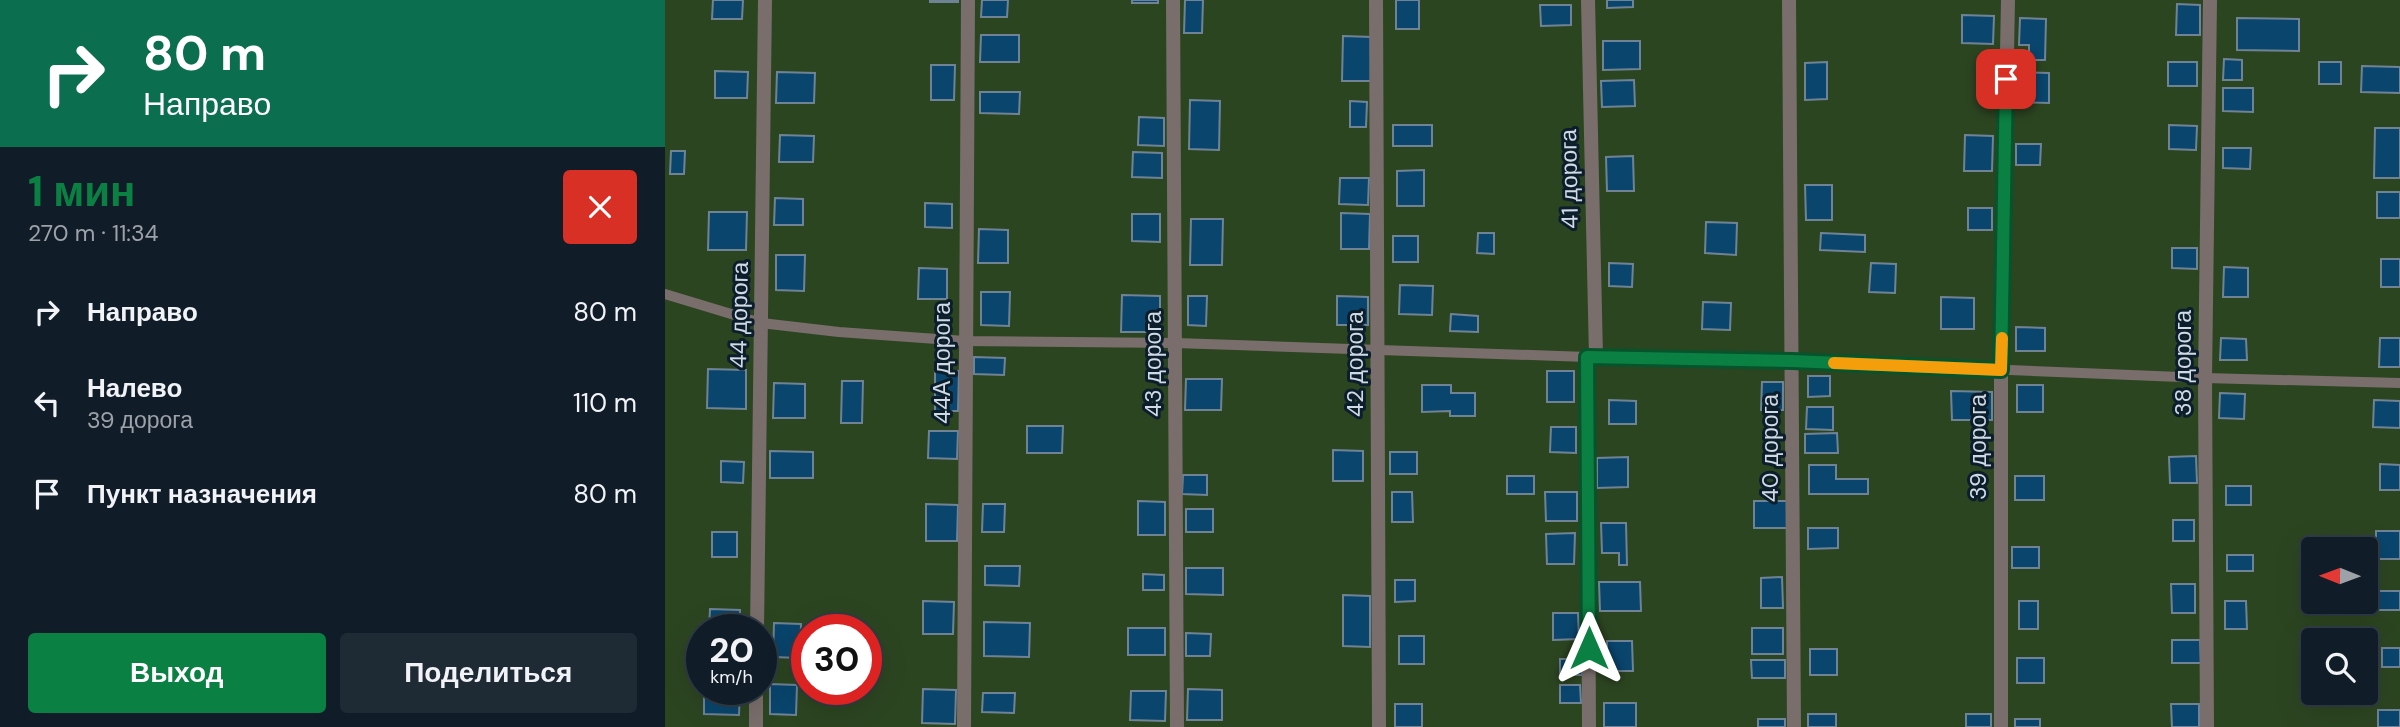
<!DOCTYPE html>
<html lang="ru">
<head>
<meta charset="utf-8">
<style>
	body { margin:0; font-family:"DM Sans",sans-serif; background:#1e2a34; color:#f1f3f6; height:100vh; display:flex; flex-direction:column; font-size:26px; white-space:nowrap }
	* { box-sizing:border-box; margin:0 }
	p { font-size:23px; color:#9ca2a8 }
	.icon { flex:none; width:38px; height:38px; fill:none; stroke:currentColor; stroke-width:2; stroke-linecap:round; stroke-linejoin:round }
	.map { position:relative; flex:1; overflow:hidden }
	.side { display:flex; flex-direction:column; background:#101d28; width:665px }
	.side>* { flex:none }
	.banner { background:#0b6e4f; color:#fff; overflow:hidden }
	.needle { width:46px; rotate:271deg }
	.controls { position:absolute; left:1636px; top:537px; display:grid; gap:14px }
	.controls a { display:grid; place-items:center; width:77px; height:77px; border-radius:7px; background:#101d28; box-shadow:0 7px 28px #0002,0 0 0 2px #303b45; font-size:35px }
	.speed { position:absolute; left:21px; top:614px; display:flex; gap:14px; font-size:35px; font-weight:700; text-align:center }
	.speed>* { display:grid; place-content:center; width:91px; height:91px; border-radius:50%; background:#101d28; box-shadow:0 7px 28px #0002,0 0 0 2px #303b45; line-height:1 }
	.speed small { font-size:18px; font-weight:400 }
	.speed .limit { border:10px solid #d22; background:#fff; color:#111 }
	.pin { position:absolute; display:grid; place-items:center; width:60px; height:60px; color:#fff; margin:-30px; border-radius:14px; box-shadow:0 4px 10px #0006 }
	.me { position:absolute; width:77px; margin:-38px; rotate:0deg; stroke-linejoin:round; filter:drop-shadow(0 0 5px #0008) }
	.turn { display:flex; align-items:center; gap:24px; height:147px; padding:0 28px; font-size:32px }
	.turn .icon { width:91px; height:91px; stroke-width:2.5 }
	.turn b { display:block; font-size:49px; line-height:60px }
	.round { display:grid; place-items:center; flex:none; width:74px; height:74px; border-radius:7px; background:#1e2a34 }
	.summary { display:flex; align-items:center; justify-content:space-between; height:119px; padding:0 28px }
	h1 { font-size:42px; font-weight:700; line-height:52px; color:#0b8043 }
	.button { display:flex; gap:14px; margin-top:auto; padding:14px 28px }
	.button a { flex:1; height:80px; border-radius:7px; background:#0b8043; color:#fff; font-size:28px; font-weight:700; line-height:80px; text-align:center }
	.button a+a { background:#1e2a34; color:#f1f3f6 }
	ul { padding:0; list-style:none }
	li { display:flex; align-items:center; gap:21px; height:91px; padding:0 28px }
	li div { flex:1 }
	li b { display:block; font-size:26px }
	li em { font-style:normal }
	main { display:flex; flex:1; min-height:0 }
	.map>svg:first-child { display:block }
</style>
</head>
<body>
<main>
<section class="side">
<div class="banner">
<div class="turn"><svg class="icon" aria-label="right" viewBox="0 0 24 24"><path d="M7 20v-9h11M14 6l5 5-5 5"/></svg><div><b>80 m</b>Направо</div></div>
</div>
<div class="summary"><div><h1>1 мин</h1><p>270 m · 11:34</p></div><a class="round" style="background:#d93025;color:#fff"><svg class="icon" aria-label="close" viewBox="0 0 24 24"><path d="M6 6l12 12M18 6L6 18"/></svg></a></div>
<ul>
<li><svg class="icon" aria-label="right" viewBox="0 0 24 24"><path d="M7 20v-9h11M14 6l5 5-5 5"/></svg><div><b>Направо</b></div><em>80 m</em></li>
<li><svg class="icon" aria-label="left" viewBox="0 0 24 24"><path d="M17 20v-9H6M10 6l-5 5 5 5"/></svg><div><b>Налево</b><p>39 дорога</p></div><em>110 m</em></li>
<li><svg class="icon" aria-label="arrive" viewBox="0 0 24 24"><path d="M6 21V4h12l-3 4 3 4H6"/></svg><div><b>Пункт назначения</b></div><em>80 m</em></li>
</ul>
<div class="button"><a>Выход</a><a>Поделиться</a></div>
</section>
<div class="map">
<svg width="1735" height="727" viewBox="0 0 1735 727">
	<rect width="100%" height="100%" fill="#152736"/>
	<!-- green -->
	<path fill="#2c4521" fill-rule="evenodd" d="M0,0H1735V727H0ZM1648,550H1701V602H1648ZM37,630H96V690H37ZM142,630H201V690H142ZM1648,640H1701V693H1648Z"/>
	<!-- building -->
	<g fill="#0a456d" stroke="#6f8395" stroke-width="2">
		<path d="M48,0H78L77,19H47Z"/>
		<rect x="265" y="0" width="28" height="2"/>
		<path d="M317,0H343L342,17H316Z"/>
		<rect x="467" y="0" width="26" height="3"/>
		<path d="M520,0H538L537,33H519Z"/>
		<rect x="731" y="0" width="23" height="29"/>
		<path d="M942,0H968V7L942,8Z"/>
		<path d="M1512,4L1535,5V35H1511Z"/>
		<path d="M875,5H906V25L876,26Z"/>
		<path d="M1297,15L1329,16L1328,44L1297,43Z"/>
		<path d="M1355,18L1381,19L1380,60H1364V45H1354Z"/>
		<path d="M1572,18L1634,19V51L1572,50Z"/>
		<path d="M316,35H354V62H315Z"/>
		<path d="M678,36L707,37L706,81H677Z"/>
		<path d="M938,41H975V69L938,70Z"/>
		<path d="M1559,59L1577,60V80H1558Z"/>
		<path d="M1162,62V99L1140,100V63Z"/>
		<rect x="1503" y="62" width="29" height="24"/>
		<rect x="1654" y="62" width="22" height="22"/>
		<path d="M266,65H290L289,100H266Z"/>
		<path d="M1697,66L1735,67V93L1696,92Z"/>
		<path d="M50,71L83,72L82,98H50Z"/>
		<path d="M112,72L150,73L149,103H111Z"/>
		<path d="M1355,72L1384,73V103L1355,102Z"/>
		<path d="M969,80L970,106L937,107L936,81Z"/>
		<path d="M1558,88H1588V112L1558,111Z"/>
		<path d="M315,92H355L354,114L315,113Z"/>
		<path d="M525,100L555,101L554,150L524,149Z"/>
		<path d="M685,101L702,102L701,127H685Z"/>
		<path d="M474,117L499,118V146L473,145Z"/>
		<rect x="728" y="125" width="39" height="21"/>
		<path d="M1504,125L1532,126L1531,150L1504,149Z"/>
		<path d="M1710,128H1735V178H1709Z"/>
		<path d="M115,135L149,136L148,162H114Z"/>
		<path d="M1300,135L1328,136L1327,171H1299Z"/>
		<path d="M1351,144H1376L1375,165H1351Z"/>
		<path d="M1558,148H1586L1585,169L1558,168Z"/>
		<path d="M6,151H20L19,174H5Z"/>
		<path d="M468,152L497,153V178L467,177Z"/>
		<path d="M968,156L969,191H942L941,157Z"/>
		<path d="M759,170V206H732V171Z"/>
		<path d="M675,178H704L703,205L674,204Z"/>
		<path d="M1140,185H1167V220H1141Z"/>
		<rect x="1712" y="192" width="23" height="26"/>
		<path d="M110,198L138,199V225H109Z"/>
		<path d="M260,203L287,204V228L260,227Z"/>
		<rect x="1303" y="208" width="24" height="22"/>
		<path d="M44,212H82L81,250H43Z"/>
		<path d="M676,213L705,214L704,249H676Z"/>
		<path d="M467,214H495V242L467,241Z"/>
		<path d="M526,219H558L557,265H525Z"/>
		<path d="M1041,222L1072,223L1071,255L1040,253Z"/>
		<path d="M314,229L343,230V263H313Z"/>
		<path d="M813,233H829V254L812,253Z"/>
		<path d="M1156,233L1200,235V252L1155,250Z"/>
		<rect x="728" y="236" width="25" height="26"/>
		<path d="M1507,248H1532V269L1507,268Z"/>
		<path d="M111,255H140L139,291L111,290Z"/>
		<rect x="1716" y="259" width="19" height="28"/>
		<path d="M944,263L968,264L967,287L944,286Z"/>
		<path d="M1206,263L1231,264L1230,293L1204,292Z"/>
		<path d="M1559,267L1583,268V297H1558Z"/>
		<path d="M254,268L282,269V299H253Z"/>
		<path d="M735,285L768,286L767,315L734,314Z"/>
		<path d="M316,292H345L344,326L316,325Z"/>
		<path d="M457,295L495,296V332H456Z"/>
		<path d="M523,296H542L541,326L523,325Z"/>
		<path d="M672,296L703,297V325H672Z"/>
		<path d="M1276,297L1309,298V329H1276Z"/>
		<path d="M1038,302L1066,303L1065,330L1037,329Z"/>
		<path d="M786,314L813,316V332L785,331Z"/>
		<path d="M1351,327L1380,328V351H1351Z"/>
		<path d="M1556,338L1581,339L1582,360H1555Z"/>
		<path d="M1715,338H1735V367H1714Z"/>
		<path d="M309,357L340,358L339,375L309,374Z"/>
		<path d="M43,369L81,370V409L42,408Z"/>
		<path d="M270,370L294,371L293,411H270Z"/>
		<rect x="882" y="371" width="27" height="31"/>
		<path d="M1143,376H1165V396L1143,397Z"/>
		<path d="M521,379H557L556,410H520Z"/>
		<path d="M177,381H198L197,423H176Z"/>
		<path d="M1097,382H1118V410H1096Z"/>
		<path d="M109,383L140,384V418H108Z"/>
		<path d="M757,385H786V393H810V416H785V411L757,412Z"/>
		<rect x="1352" y="385" width="26" height="27"/>
		<path d="M1286,391L1327,392V420H1287Z"/>
		<path d="M1555,393L1580,394L1579,419L1554,418Z"/>
		<path d="M944,400L971,401V424H944Z"/>
		<path d="M1709,400L1735,401V428L1708,427Z"/>
		<path d="M1142,407H1168V430L1141,429Z"/>
		<path d="M362,426H398L397,453H362Z"/>
		<path d="M886,427H911V453L885,452Z"/>
		<path d="M264,431H293L292,459L263,458Z"/>
		<path d="M1172,433L1173,453H1140V434Z"/>
		<path d="M668,450L698,451V481H668Z"/>
		<path d="M105,451L148,452V478H105Z"/>
		<rect x="725" y="452" width="27" height="22"/>
		<path d="M1531,456L1532,483H1505L1504,457Z"/>
		<path d="M963,457V487L932,488V458Z"/>
		<path d="M56,461L79,462L78,483L56,482Z"/>
		<path d="M1715,464L1735,465V490H1715Z"/>
		<path d="M1144,465H1171V479H1203V494H1144Z"/>
		<path d="M518,475H542V495L517,494Z"/>
		<rect x="842" y="476" width="27" height="18"/>
		<rect x="1350" y="476" width="29" height="24"/>
		<rect x="1561" y="486" width="25" height="19"/>
		<path d="M727,492H747L748,522H727Z"/>
		<path d="M880,492H912V521H881Z"/>
		<path d="M473,501L500,502V535H473Z"/>
		<rect x="1089" y="501" width="35" height="27"/>
		<path d="M261,504L293,505L292,541H261Z"/>
		<path d="M318,504H340L339,532H317Z"/>
		<rect x="521" y="509" width="27" height="23"/>
		<rect x="1508" y="520" width="21" height="21"/>
		<path d="M936,523H961L962,565H954V553H937Z"/>
		<path d="M1143,528H1173V548L1143,549Z"/>
		<rect x="1711" y="531" width="24" height="28"/>
		<rect x="47" y="532" width="25" height="25"/>
		<path d="M910,533L909,564H882L881,534Z"/>
		<rect x="1347" y="547" width="27" height="21"/>
		<rect x="1562" y="555" width="26" height="16"/>
		<path d="M320,566H355L354,586L320,585Z"/>
		<path d="M521,568H558V595L521,594Z"/>
		<path d="M478,574L499,575V590H478Z"/>
		<path d="M1117,577L1118,608H1096V578Z"/>
		<path d="M730,580H750V601L730,602Z"/>
		<path d="M934,582H975L976,611H935Z"/>
		<path d="M1506,584H1530V613H1507Z"/>
		<rect x="1709" y="591" width="26" height="19"/>
		<path d="M678,595L705,596V647L678,646Z"/>
		<path d="M258,601L289,602L288,634H258Z"/>
		<rect x="1354" y="601" width="19" height="28"/>
		<path d="M1560,601H1581L1582,629H1560Z"/>
		<path d="M45,609L75,610L74,630H44Z"/>
		<path d="M888,613H913L914,639L888,640Z"/>
		<path d="M319,622L365,623L364,657L319,656Z"/>
		<path d="M109,623L136,624L135,658L108,657Z"/>
		<rect x="463" y="628" width="37" height="27"/>
		<rect x="1087" y="628" width="31" height="26"/>
		<path d="M521,633L546,634L545,656H521Z"/>
		<rect x="734" y="636" width="25" height="28"/>
		<path d="M1507,640H1535L1536,663H1507Z"/>
		<path d="M942,641H967L968,671H942Z"/>
		<rect x="1717" y="648" width="18" height="19"/>
		<rect x="1145" y="649" width="27" height="26"/>
		<rect x="1352" y="658" width="27" height="25"/>
		<path d="M895,659H918L917,675H895Z"/>
		<path d="M1086,660H1120V678H1087Z"/>
		<path d="M105,684L132,685L131,715L105,714Z"/>
		<path d="M895,685H915L916,703H895Z"/>
		<path d="M258,689L291,690L290,724L257,723Z"/>
		<path d="M523,689L557,690V720H522Z"/>
		<path d="M39,690H75L74,715L39,714Z"/>
		<path d="M466,691H501L500,721L465,720Z"/>
		<path d="M318,693H350L349,713L317,712Z"/>
		<rect x="939" y="703" width="32" height="24"/>
		<rect x="730" y="704" width="27" height="23"/>
		<path d="M1506,704H1534V727H1507Z"/>
		<rect x="1713" y="710" width="22" height="17"/>
		<rect x="1143" y="714" width="28" height="13"/>
		<rect x="1301" y="714" width="25" height="13"/>
		<rect x="1093" y="719" width="27" height="8"/>
		<rect x="1350" y="719" width="25" height="8"/>
	</g>
	<g fill="none" stroke-linecap="round" stroke-linejoin="round">
		<!-- service -->
		<path stroke="#7a6e6c" stroke-width="10" d="M0,294L96,323L174,332L300,341L511,343L922,357L1127,361L1540,378L1735,383"/>
		<!-- minor -->
		<g stroke="#7a6e6c" stroke-width="14">
			<path d="M508,0L512,727"/>
			<path d="M711,0L714,727"/>
			<path d="M923,0L931,357"/>
			<path d="M1124,0L1129,727"/>
			<path d="M922,357L924,727"/>
			<path d="M92,630L100,0"/>
			<path d="M91,727V690"/>
			<path d="M299,727L303,0"/>
			<path d="M1336,727V370L1343,0"/>
			<path d="M1542,727L1540,378L1545,0"/>
		</g>
	</g>
	<g fill="none" stroke-linecap="round" stroke-linejoin="round">
		<!-- route casing -->
		<g stroke="#07532c" stroke-width="18">
			<path id="route" d="M924,648L922,357L1127,361L1336,370L1341,79"/>
		</g>
		<!-- route -->
		<use href="#route" stroke="#0b8043" stroke-width="12"/>
		<!-- slow -->
		<path stroke="#f59e0b" stroke-width="12" d="M1169,363L1336,370L1337,338"/>
	</g>
	<g text-anchor="middle" stroke-width="6" stroke-linejoin="round" paint-order="stroke">
		<!-- street labels -->
		<g font-size="23" fill="#cfdae4" stroke="#0c1e2c">
			<text transform="translate(904 179) rotate(-91)" y="8">41 дорога</text>
			<text transform="translate(74 315) rotate(-89)" y="8">44 дорога</text>
			<text transform="translate(277 363) rotate(-90)" y="8">44А дорога</text>
			<text transform="translate(1518 363) rotate(-90)" y="8">38 дорога</text>
			<text transform="translate(488 364) rotate(-90)" y="8">43 дорога</text>
			<text transform="translate(690 364) rotate(-90)" y="8">42 дорога</text>
			<text transform="translate(1313 447) rotate(-90)" y="8">39 дорога</text>
			<text transform="translate(1105 448) rotate(-90)" y="8">40 дорога</text>
		</g>
	</g>
</svg>
<div class="controls">
<a><svg class="needle" viewBox="-14 -14 28 28"><path d="M0-13l5 13h-10z" fill="#e53935"/><path d="M0 13l5-13h-10z" fill="#9ca2a8"/></svg></a>
<a><svg class="icon" aria-label="search" viewBox="0 0 24 24"><circle cx="10" cy="10" r="6"/><path d="M15 15l6 6"/></svg></a>
</div>
<div class="speed"><div>20<small>km/h</small></div><div class="limit">30</div></div>
<div class="pin" style="left:1341px;top:79px;background:#d93025"><svg class="icon" aria-label="arrive" viewBox="0 0 24 24"><path d="M6 21V4h12l-3 4 3 4H6"/></svg></div>
<svg class="me" style="left:924px;top:648px" viewBox="-20 -20 40 40"><path d="M0-17L14 15 0 8-14 15z" fill="#0b8043" stroke="#fff" stroke-width="4"/></svg>
</div>
</main>
</body>
</html>
